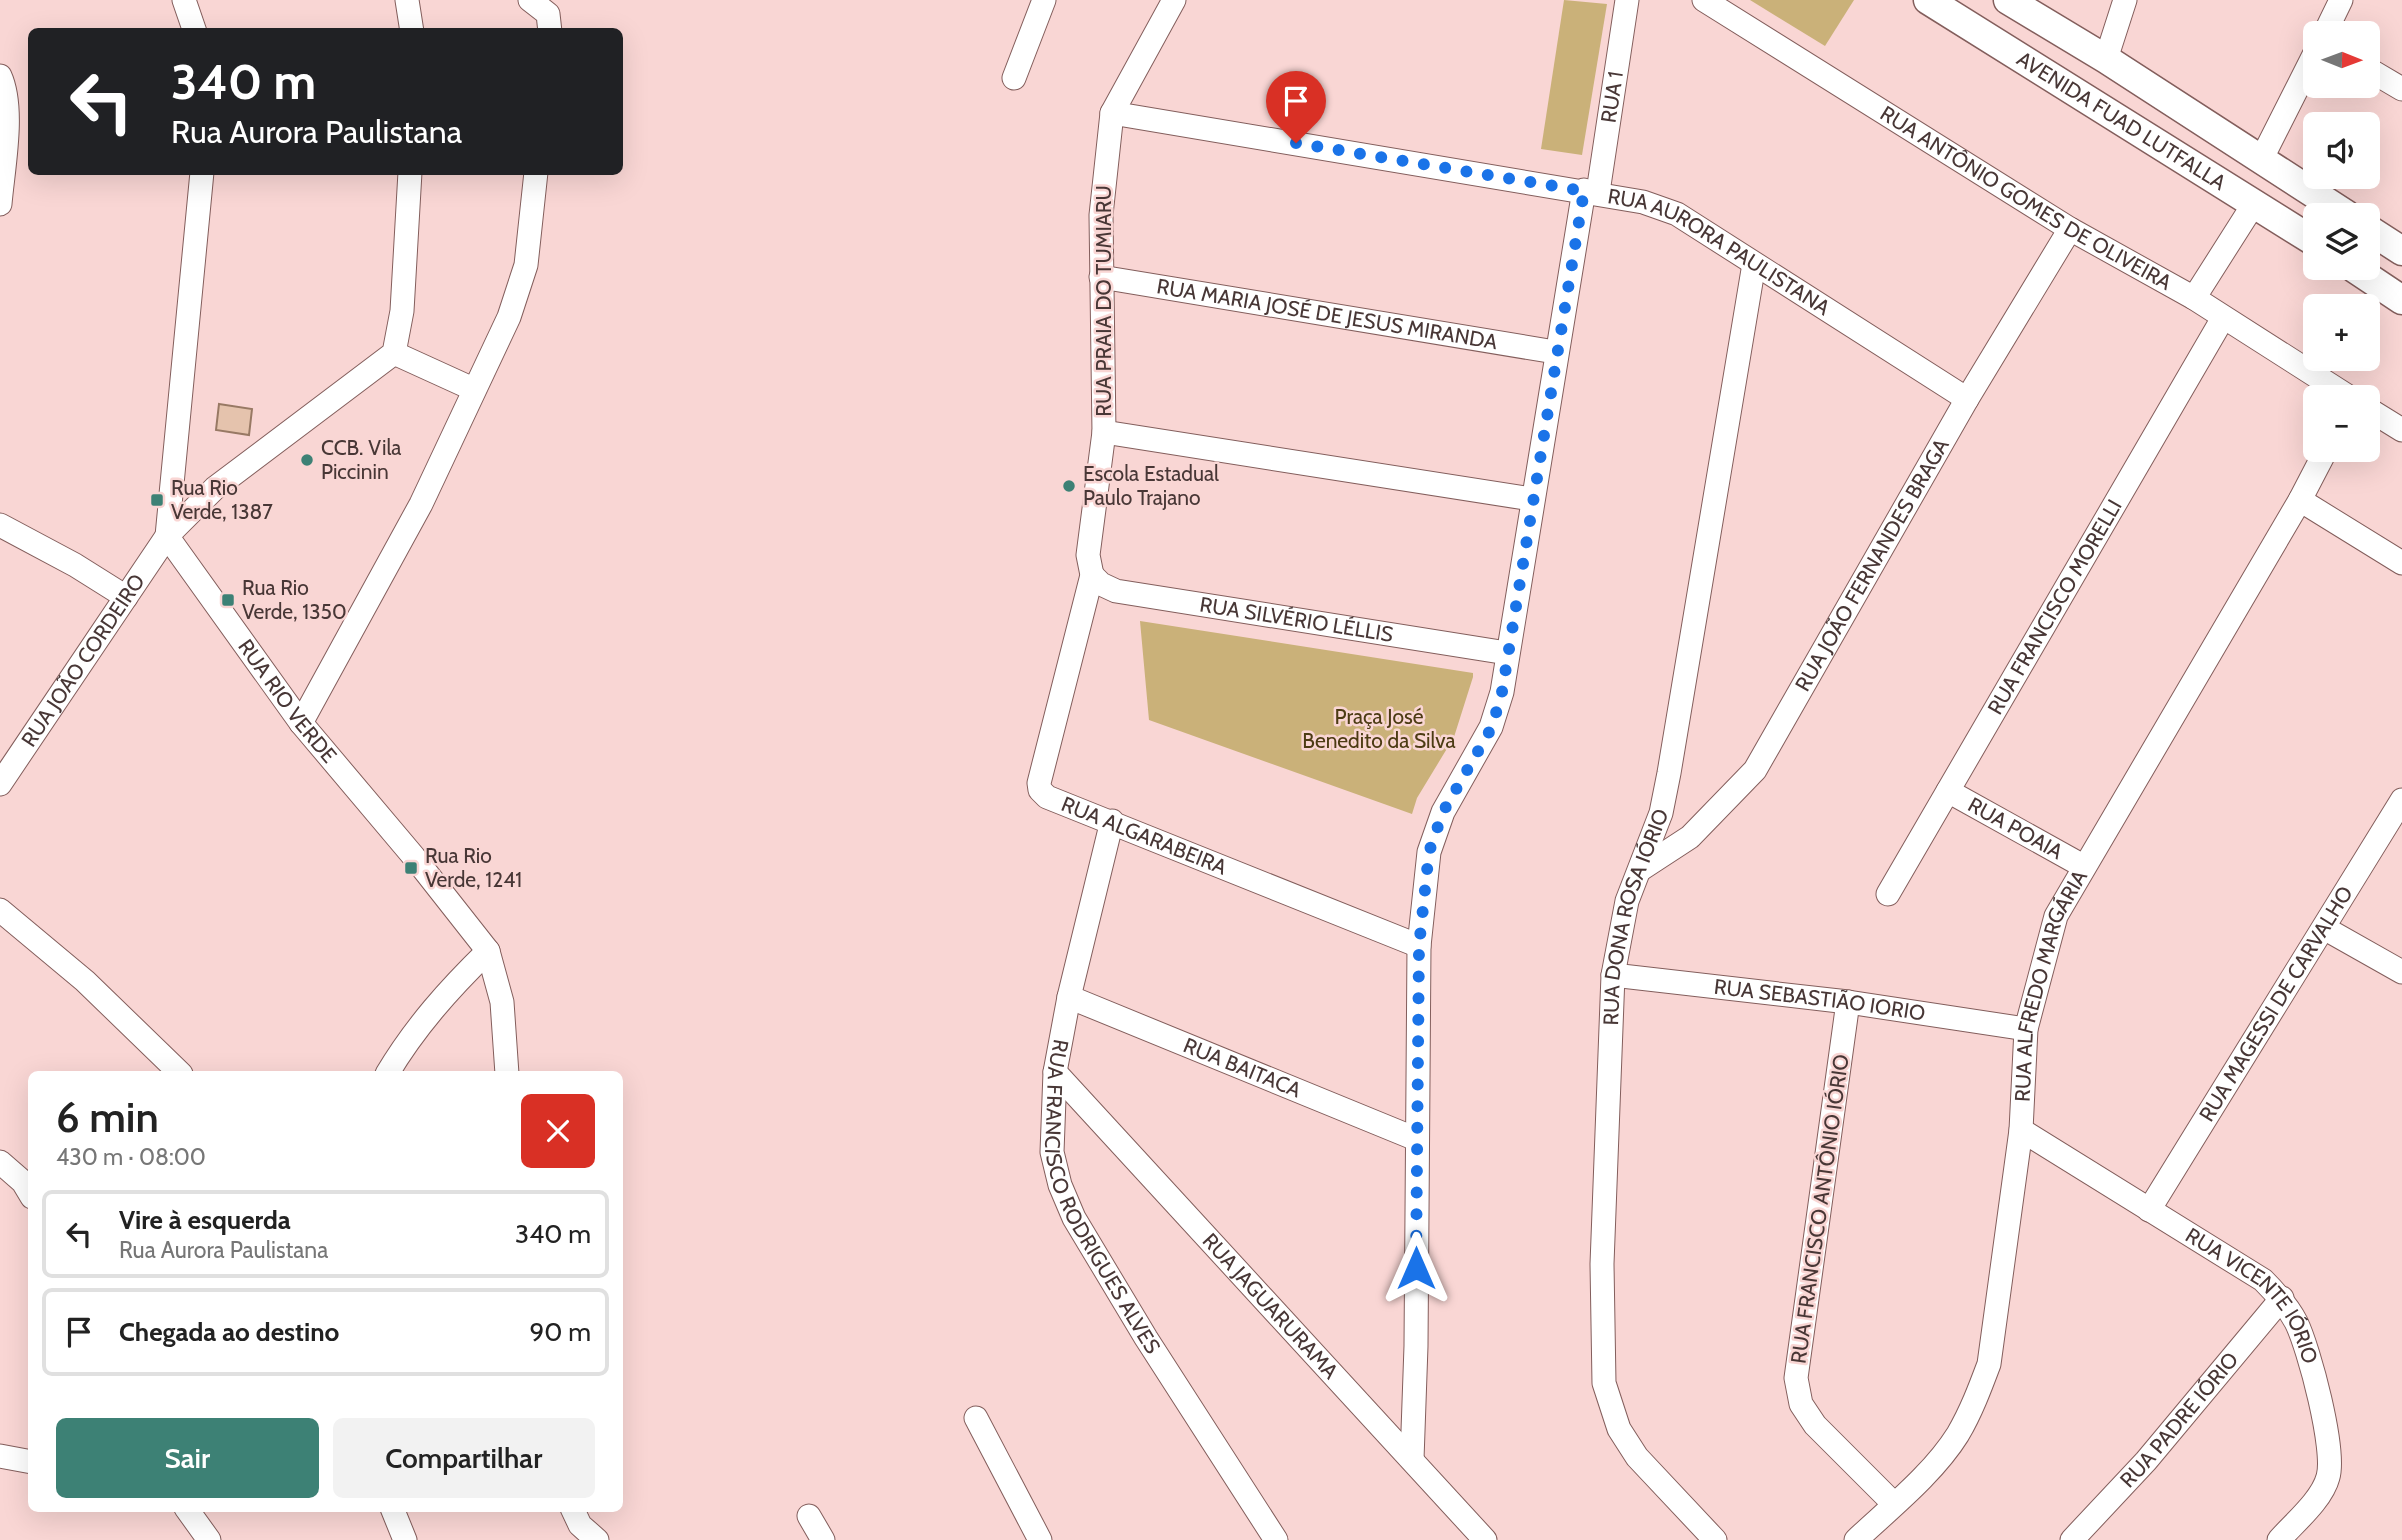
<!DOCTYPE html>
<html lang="pt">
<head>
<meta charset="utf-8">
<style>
	body { margin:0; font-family:Cabin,sans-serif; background:#f2f2f2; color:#222; height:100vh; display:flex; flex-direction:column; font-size:26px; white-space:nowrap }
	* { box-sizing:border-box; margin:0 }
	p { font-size:23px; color:#767676 }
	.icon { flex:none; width:38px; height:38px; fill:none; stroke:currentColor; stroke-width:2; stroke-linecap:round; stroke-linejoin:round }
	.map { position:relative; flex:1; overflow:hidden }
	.side { position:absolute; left:28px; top:1071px; width:595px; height:441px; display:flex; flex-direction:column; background:#fff; border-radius:10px; box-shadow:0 7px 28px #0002 }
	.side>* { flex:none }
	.banner { position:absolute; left:28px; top:28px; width:595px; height:147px; border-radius:10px; box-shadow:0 7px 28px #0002; background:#202124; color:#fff; overflow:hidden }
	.needle { width:46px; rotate:91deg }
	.controls { position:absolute; left:2303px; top:21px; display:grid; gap:14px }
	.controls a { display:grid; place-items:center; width:77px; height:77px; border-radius:10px; background:#fff; box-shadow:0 7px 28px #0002; font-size:35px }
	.pin { position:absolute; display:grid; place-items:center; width:60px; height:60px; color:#fff; margin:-72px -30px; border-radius:50% 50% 50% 0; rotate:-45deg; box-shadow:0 0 7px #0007 }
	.pin .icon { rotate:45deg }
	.me { position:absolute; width:77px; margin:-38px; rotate:0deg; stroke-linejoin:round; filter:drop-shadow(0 0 5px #0008) }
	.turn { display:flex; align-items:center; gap:24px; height:147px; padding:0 28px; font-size:32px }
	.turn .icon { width:91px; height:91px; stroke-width:2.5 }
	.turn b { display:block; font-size:49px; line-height:60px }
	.round { display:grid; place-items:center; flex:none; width:74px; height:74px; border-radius:10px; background:#f2f2f2 }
	.summary { display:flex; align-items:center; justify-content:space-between; height:119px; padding:0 28px }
	h1 { font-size:42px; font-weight:600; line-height:52px }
	.action { display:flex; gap:14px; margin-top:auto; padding:14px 28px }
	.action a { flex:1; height:80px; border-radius:10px; background:#3d8175; color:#fff; font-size:28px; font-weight:600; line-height:80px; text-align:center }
	.action a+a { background:#f2f2f2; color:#222 }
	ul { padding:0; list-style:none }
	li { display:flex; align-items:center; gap:21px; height:88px; margin:0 14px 10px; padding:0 14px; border:4px solid #e0e0e0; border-radius:10px }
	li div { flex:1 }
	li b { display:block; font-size:26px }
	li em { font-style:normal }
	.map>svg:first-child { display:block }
</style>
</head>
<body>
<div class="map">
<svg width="2402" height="1540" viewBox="0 0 2402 1540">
	<rect width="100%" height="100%" fill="#f9d6d4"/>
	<!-- green -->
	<g fill="#cab179">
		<path d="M1564,0L1607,4L1582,155L1541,149Z"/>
		<path d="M1750,0H1854L1825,46Z"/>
		<path d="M1140,621L1473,673V677L1454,737L1417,798L1412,814L1149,720Z"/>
	</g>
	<!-- building -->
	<path fill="#e5c3ad" stroke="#987964" stroke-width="2" d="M219,404L252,409L249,435L216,430Z"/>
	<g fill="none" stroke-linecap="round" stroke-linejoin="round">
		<!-- minor casing -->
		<g stroke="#835e5c" stroke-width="25">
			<g id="minor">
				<path d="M184,0L195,32"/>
				<path d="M407,0L412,32"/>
				<path d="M530,0L548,14L550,32"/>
				<path id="s1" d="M1174,0L1112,113L1101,215L1104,432L1088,555L1092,575L1039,783L1040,790L1047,797L1419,946"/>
				<path id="s2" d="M1704,0L2070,229L2194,298L2349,397"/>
				<path d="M2325,33L2341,0"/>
				<path d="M2106,59L2125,0"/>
				<path d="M2368,69L2402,89"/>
				<path d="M0,76C15,109 3,168 0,204"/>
				<path d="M1014,78L1044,0"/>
				<path id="s3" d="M1112,113L1643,202L1677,214L1967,399"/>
				<path d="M2261,160L2315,53"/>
				<path id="s4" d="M202,172L167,536L301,723L414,857L488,951L502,1002L507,1074"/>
				<path id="s5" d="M1598,192L1627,0"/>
				<path id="s6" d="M1101,277L1555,352"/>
				<path d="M2194,298L2255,202"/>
				<path d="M394,353L473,389"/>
				<path d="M2368,409L2402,430"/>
				<path d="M1104,432L1531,499"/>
				<path d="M2300,500L2402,563"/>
				<path d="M0,525L75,565L126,597"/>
				<path id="s7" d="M1092,575L1101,584L1116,591L1507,653"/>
				<path d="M301,723L421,504L509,317L526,265L536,172"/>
				<path id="s8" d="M0,784L167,536L215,488L394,353L402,311L410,172"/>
				<path id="s9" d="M1948,791L2083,866"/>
				<path id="s10" d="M1112,821L1069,997L1055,1072L1052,1152L1060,1185L1074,1218L1146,1338L1276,1540"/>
				<path id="s11" d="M1641,869L1690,837L1755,770L1967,399L2070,229"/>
				<path id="s12" d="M1888,894L2223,318"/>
				<path d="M0,910L85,981L181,1074"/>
				<path d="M2324,928L2402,972"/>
				<path id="s13" d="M1613,975L1848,1002L2026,1029"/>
				<path id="s14" d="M1069,997L1416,1139"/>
				<path d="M1848,1002L1796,1378L1801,1404L1815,1425L1894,1504"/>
				<path id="s15" d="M1055,1072L1485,1540"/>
				<path d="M387,1074C415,1027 449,989 488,951"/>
				<path id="s16" d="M2021,1130L2263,1280C2276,1293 2287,1305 2296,1322C2309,1348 2336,1450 2328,1477C2322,1500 2294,1523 2279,1540"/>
				<path d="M0,1162L23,1182L32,1197"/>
				<path id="s17" d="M2149,1210L2402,800"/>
				<path d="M976,1418L1040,1540"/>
				<path d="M0,1456L32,1462"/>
				<path d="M1412,1459L1416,1346L1419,946L1429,852L1443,812L1491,727L1502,692L1584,190"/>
				<path d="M186,1508L209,1540"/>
				<path d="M392,1508L405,1540"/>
				<path d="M572,1508L580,1525L597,1540"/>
				<path d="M809,1516L823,1540"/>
				<path id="s18" d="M1715,1540L1637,1457L1619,1429L1604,1383L1602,1264L1613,975L1627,901L1661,813L1669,773L1754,264"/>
				<path id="s19" d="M1856,1540C1890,1508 1933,1474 1958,1434C1971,1412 1980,1388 1989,1364L2021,1130L2026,1029L2056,916L2300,500L2326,450"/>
				<path id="s20" d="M2072,1540L2146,1461L2282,1298"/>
			</g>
		</g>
		<!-- major casing -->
		<g stroke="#835e5c" stroke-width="31">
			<g id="major">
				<path id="s21" d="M1928,0L2315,242"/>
				<path d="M2008,0L2106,59L2347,215"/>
				<path d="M2368,229L2402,251"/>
				<path d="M2354,268L2402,300"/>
			</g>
		</g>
		<!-- minor -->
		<use href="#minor" stroke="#fff" stroke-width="23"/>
		<!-- major -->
		<use href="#major" stroke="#fff" stroke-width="28"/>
	</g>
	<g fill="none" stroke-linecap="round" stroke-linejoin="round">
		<!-- route -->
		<path stroke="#1a73e8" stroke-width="12" stroke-dasharray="0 21.6" d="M1296,143L1584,191L1502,692L1492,727L1443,812L1429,852L1419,946L1416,1268"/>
	</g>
	<!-- markers -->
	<g fill="#3d8175" stroke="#f9d6d4" stroke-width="2.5">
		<circle cx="307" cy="460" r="7"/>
		<circle cx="1069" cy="486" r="7"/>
		<rect x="150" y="493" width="14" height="14" rx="3.5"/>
		<rect x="221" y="593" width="14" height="14" rx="3.5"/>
		<rect x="404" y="861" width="14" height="14" rx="3.5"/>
	</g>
	<g text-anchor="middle" stroke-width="5" stroke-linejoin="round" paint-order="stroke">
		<!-- street labels -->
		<g font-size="21" fill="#483736" stroke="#f9d6d4">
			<text dy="7" stroke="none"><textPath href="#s5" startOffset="96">RUA 1</textPath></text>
			<text dy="7" stroke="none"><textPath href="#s21" startOffset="228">AVENIDA FUAD LUTFALLA</textPath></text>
			<text dy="7" stroke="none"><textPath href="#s2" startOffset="378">RUA ANTÔNIO GOMES DE OLIVEIRA</textPath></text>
			<text dy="7" stroke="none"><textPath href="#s3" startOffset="628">RUA AURORA PAULISTANA</textPath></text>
			<text transform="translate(1104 301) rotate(-90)" y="7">RUA PRAIA DO TUMIARU</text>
			<text dy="7" stroke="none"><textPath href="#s6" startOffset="229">RUA MARIA JOSÉ DE JESUS MIRANDA</textPath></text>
			<text dy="7" stroke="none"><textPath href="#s11" startOffset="388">RUA JOÃO FERNANDES BRAGA</textPath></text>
			<text dy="7" stroke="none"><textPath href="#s12" startOffset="332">RUA FRANCISCO MORELLI</textPath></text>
			<text dy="7" stroke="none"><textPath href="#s7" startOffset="212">RUA SILVÉRIO LÉLLIS</textPath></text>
			<text dy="7" stroke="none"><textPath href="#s8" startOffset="149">RUA JOÃO CORDEIRO</textPath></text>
			<text dy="7" stroke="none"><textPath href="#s4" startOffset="570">RUA RIO VERDE</textPath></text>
			<text dy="7" stroke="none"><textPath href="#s9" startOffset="77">RUA POAIA</textPath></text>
			<text dy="7" stroke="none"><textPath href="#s1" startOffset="929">RUA ALGARABEIRA</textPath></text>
			<text dy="7" stroke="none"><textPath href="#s18" startOffset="665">RUA DONA ROSA IÓRIO</textPath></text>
			<text dy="7" stroke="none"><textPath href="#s19" startOffset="609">RUA ALFREDO MARGÁRIA</textPath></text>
			<text dy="7" stroke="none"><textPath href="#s13" startOffset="208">RUA SEBASTIÃO IORIO</textPath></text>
			<text dy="7" stroke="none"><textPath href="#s17" startOffset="242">RUA MAGESSI DE CARVALHO</textPath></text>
			<text dy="7" stroke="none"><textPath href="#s14" startOffset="187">RUA BAITACA</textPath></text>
			<text dy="7" stroke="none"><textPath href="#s10" startOffset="394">RUA FRANCISCO RODRIGUES ALVES</textPath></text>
			<text transform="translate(1820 1209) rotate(-82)" y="7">RUA FRANCISCO ANTÔNIO IÓRIO</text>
			<text dy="7" stroke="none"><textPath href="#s16" startOffset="289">RUA VICENTE IÓRIO</textPath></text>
			<text dy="7" stroke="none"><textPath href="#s15" startOffset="318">RUA JAGUARURAMA</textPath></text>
			<text dy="7" stroke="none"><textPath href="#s20" startOffset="161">RUA PADRE IÓRIO</textPath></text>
		</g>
		<!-- poi labels -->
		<g font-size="21" fill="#483736" stroke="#f9d6d4" text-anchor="start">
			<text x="321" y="455">CCB. Vila<tspan x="321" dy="24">Piccinin</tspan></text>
			<text x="1083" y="481">Escola Estadual<tspan x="1083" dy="24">Paulo Trajano</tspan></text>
			<text x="171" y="495">Rua Rio<tspan x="171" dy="24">Verde, 1387</tspan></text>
			<text x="242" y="595">Rua Rio<tspan x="242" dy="24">Verde, 1350</tspan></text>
			<text x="425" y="863">Rua Rio<tspan x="425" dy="24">Verde, 1241</tspan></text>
		</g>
		<!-- park labels -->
		<g font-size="21" fill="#4c3b13" stroke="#f9d6d4">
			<text x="1379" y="724">Praça José<tspan x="1379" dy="24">Benedito da Silva</tspan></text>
		</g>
	</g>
</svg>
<div class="controls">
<a><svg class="needle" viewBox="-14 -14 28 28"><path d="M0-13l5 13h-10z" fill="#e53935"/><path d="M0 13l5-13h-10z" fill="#767676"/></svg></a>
<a><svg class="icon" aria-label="sound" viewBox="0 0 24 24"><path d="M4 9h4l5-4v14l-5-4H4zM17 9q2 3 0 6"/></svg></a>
<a><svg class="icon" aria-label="layers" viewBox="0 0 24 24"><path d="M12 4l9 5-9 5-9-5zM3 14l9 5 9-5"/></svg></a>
<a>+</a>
<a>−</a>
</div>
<div class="pin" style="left:1296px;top:143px;background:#d93025"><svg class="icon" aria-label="arrive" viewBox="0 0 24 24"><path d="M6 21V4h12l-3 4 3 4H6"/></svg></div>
<svg class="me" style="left:1416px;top:1268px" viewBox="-20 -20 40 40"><path d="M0-17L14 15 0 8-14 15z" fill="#1a73e8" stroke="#fff" stroke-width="4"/></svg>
<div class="banner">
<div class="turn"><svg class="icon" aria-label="left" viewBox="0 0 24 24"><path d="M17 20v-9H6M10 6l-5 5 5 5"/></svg><div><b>340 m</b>Rua Aurora Paulistana</div></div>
</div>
<section class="side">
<div class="summary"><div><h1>6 min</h1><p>430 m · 08:00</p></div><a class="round" style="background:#d93025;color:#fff"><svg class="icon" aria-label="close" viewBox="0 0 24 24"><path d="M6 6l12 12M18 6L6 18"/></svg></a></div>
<ul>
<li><svg class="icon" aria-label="left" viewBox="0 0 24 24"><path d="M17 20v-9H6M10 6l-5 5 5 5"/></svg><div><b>Vire à esquerda</b><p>Rua Aurora Paulistana</p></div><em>340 m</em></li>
<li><svg class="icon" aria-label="arrive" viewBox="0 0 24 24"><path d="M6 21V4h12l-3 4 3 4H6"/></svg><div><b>Chegada ao destino</b></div><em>90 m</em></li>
</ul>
<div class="action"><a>Sair</a><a>Compartilhar</a></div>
</section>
</div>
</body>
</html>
